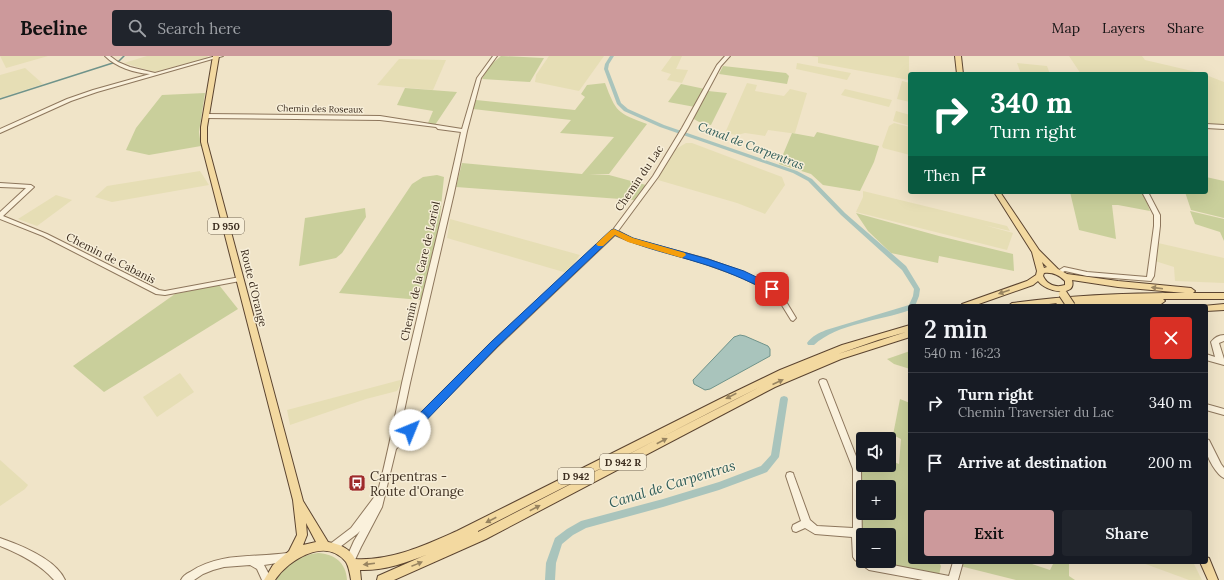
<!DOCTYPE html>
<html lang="en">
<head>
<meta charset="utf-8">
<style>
	body { margin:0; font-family:Lora,serif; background:#20242c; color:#f1f3f6; height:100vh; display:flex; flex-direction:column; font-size:15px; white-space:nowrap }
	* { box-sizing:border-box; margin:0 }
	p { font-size:13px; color:#9ea1a6 }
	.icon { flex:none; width:22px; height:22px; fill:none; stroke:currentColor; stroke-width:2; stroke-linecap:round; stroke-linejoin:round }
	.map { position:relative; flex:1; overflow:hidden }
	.panel { position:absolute; left:908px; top:248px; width:300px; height:260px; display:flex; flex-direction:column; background:#171b24; border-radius:4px; box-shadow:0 4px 16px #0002 }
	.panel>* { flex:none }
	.hud { position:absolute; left:908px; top:16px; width:300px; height:122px; border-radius:4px; box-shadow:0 4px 16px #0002; background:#0b6e4f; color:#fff; overflow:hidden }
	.buttons { position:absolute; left:856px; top:376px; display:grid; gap:8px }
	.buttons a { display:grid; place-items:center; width:40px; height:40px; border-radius:4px; background:#171b24; box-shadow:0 4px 16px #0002; font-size:20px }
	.pin { position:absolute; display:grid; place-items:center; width:34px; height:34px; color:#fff; margin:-17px; border-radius:8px; box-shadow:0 2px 6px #0006 }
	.me { position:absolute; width:44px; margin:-22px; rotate:45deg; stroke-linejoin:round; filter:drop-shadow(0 0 3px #0008) }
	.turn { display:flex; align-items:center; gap:14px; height:84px; padding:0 16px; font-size:18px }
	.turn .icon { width:52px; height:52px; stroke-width:2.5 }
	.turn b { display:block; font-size:28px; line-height:34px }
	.then { display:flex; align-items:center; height:38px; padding:0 16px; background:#0003; gap:8px; font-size:15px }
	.round { display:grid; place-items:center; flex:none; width:42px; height:42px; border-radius:4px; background:#20242c }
	.head { display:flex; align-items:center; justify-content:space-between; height:68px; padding:0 16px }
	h1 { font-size:24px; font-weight:600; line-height:30px }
	.action { display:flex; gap:8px; margin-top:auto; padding:8px 16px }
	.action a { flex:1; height:46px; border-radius:4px; background:#cc999b; color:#111; font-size:16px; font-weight:600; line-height:46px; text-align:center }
	.action a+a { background:#20242c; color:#f1f3f6 }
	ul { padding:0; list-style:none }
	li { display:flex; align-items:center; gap:12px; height:60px; padding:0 16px; border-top:1px solid #363941 }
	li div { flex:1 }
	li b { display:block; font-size:15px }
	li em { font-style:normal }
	header { display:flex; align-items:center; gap:24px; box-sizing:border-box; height:56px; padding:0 20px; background:#cc999b; color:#111 }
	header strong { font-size:19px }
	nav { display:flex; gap:22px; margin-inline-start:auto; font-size:14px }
	.search { width:280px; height:36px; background:#20242c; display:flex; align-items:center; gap:10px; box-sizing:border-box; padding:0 14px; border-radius:4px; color:#9ea1a6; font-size:15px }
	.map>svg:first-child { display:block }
</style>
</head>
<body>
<header>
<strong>Beeline</strong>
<div class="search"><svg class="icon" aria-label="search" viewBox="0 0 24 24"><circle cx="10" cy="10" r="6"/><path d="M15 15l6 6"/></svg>Search here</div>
<nav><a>Map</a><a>Layers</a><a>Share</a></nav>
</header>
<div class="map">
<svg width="1224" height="524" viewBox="0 0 1224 524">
	<rect width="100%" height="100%" fill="#f0e4c8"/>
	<!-- farmland -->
	<g fill="#e6deb5">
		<path d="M0,0H48L6,12Z"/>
		<path d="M147,0H208L207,2L154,16L124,7Z"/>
		<path d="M549,0H604L579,35L535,26L536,19Z"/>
		<path d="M672,0H682L676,13L688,14L682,27L667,24L671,18L661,15Z"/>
		<path d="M811,0H909V24L818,7V1Z"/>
		<path d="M1069,0H1142L1145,4L1205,18H1081Z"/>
		<path d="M399,3L446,4L433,34L377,29Z"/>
		<path d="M797,7L851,17L847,24L796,13Z"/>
		<path d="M1017,7L1047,10L1050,18H1021Z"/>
		<path d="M25,12L43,28L0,42V19Z"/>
		<path d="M1206,19L1224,26V69L1206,68Z"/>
		<path d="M902,25L910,27V46L897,43Z"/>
		<path d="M747,27L757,29L755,35L784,40L790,33L807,37L795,77H790L768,74L765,80L745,77L737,79L725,77Z"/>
		<path d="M845,33L892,44L889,51L841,39Z"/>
		<path d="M896,55L910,59V70L893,65Z"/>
		<path d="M894,67L910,71V99L883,92L882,90L889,70Z"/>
		<path d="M686,87H692L782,121L785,129L765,158L737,147L658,124L660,119L676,93Z"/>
		<path d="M200,115L209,129L112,146L95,141L107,130Z"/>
		<path d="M863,135L1007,170L1010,175L984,169L1013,177L1007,194L856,156L863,141Z"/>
		<path d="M56,139L72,144L37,170L18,163Z"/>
		<path d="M450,163L580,199L567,217L447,182Z"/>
		<path d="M1158,187L1224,202V227L1175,225L1174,211L1155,205Z"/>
		<path d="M180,317L194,336L157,361L143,341Z"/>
		<path d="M404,323L397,335L366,343L290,369L287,354Z"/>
		<path d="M0,404L28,429L25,433L0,450Z"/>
		<path d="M1140,506H1193L1202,524H1189Z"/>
	</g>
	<!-- green -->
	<g fill="#c9cf9b" fill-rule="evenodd">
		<path d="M501,0L544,2L530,26L482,23L489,10Z"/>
		<path d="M723,10L786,17L789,20L787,28L719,18Z"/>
		<path d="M605,27C616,56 617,57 647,68L609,118H589L609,119L646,129L634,144L456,131L462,107L582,118L614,81L560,77L571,64L473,53L476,44L575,54L585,41L581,38L587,29Z"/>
		<path d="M681,28L705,33L695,51L668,46Z"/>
		<path d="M405,32L457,36L435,69L428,67L433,55L397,49Z"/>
		<path d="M708,35L727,37L711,69L701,67L692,62Z"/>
		<path d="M205,37L199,76L201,90L149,99L126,94L136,72L162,39Z"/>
		<path d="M817,76L879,90L874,106L860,135L823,129L811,118L779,108L792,77L814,81Z"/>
		<path d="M437,119L444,121L438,180L433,194L421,244L339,237L412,128L423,121Z"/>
		<path d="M1206,121L1224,125V162L1191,154L1185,136H1206Z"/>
		<path d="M1070,136H1143L1150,155L1118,149H1112L1116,183L1079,174Z"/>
		<path d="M365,152L366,161L342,197L336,202L299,210L305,162Z"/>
		<path d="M1190,155L1224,163V185L1220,176L1195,168Z"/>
		<path d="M856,157L939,180L1013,198L1014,215L939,200L938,207L891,197L868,175Z"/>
		<path d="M219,229L238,253L104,336L73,310L175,238Z"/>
		<path d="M910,295V313L894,308L887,303Z"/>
		<path d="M900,343L910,347V506H939L941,510L939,519L868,505H889V479H863V502L860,500L859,412L863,407V409H889V404L899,408L901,383L893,379ZM863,431H889V457H863Z"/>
		<path d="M318,497C335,498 346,507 347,524H276C285,509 300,499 318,497Z"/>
		<path d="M961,506H1026L1050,514L1054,506H1069V520L1075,524H1016L960,510Z"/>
	</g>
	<!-- water -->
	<path fill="#a9c4bc" stroke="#6f938a" d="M740,279L745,280L768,290L770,293V300L710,333L705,334L694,328L693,324L734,281Z"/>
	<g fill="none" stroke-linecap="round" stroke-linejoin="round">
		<!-- stream -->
		<path stroke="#6f938a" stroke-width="1.5" d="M0,43L119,5L124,0"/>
		<!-- canal -->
		<g fill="#a9c4bc" fill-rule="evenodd">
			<path d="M610,0H614L609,8L608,13L621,47L628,53L664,69L797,115L812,123L845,157L906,210L920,233L919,240L915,250H910V254C880,265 838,267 814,289H808L807,287C812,280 819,277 826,274L909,249L913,240L914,233L902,214L841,159L808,125L793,117L660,71L624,55L617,48L604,13L605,8Z"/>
			<path d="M784,340L787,341L788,343L779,401L767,416L719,434L663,451L586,472L573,479L562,488L556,507L555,524H545L546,507L555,482L567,473L581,465L663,443L719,426L761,410L771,399L780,343L781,341Z"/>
		</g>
		<!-- minor casing -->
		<g stroke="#8d765c" stroke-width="2">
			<g id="minor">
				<path d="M105,0H110L118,6L130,11L155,17L216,0H223L97,36L71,45L0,77V73L67,43L93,34L150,18C134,17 116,11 105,0Z"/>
				<path d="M493,0H497L481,22L467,75L454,137L410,327L399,379L491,287L612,175L653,120L682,72L717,9L725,0H730L721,10L688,72L658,121L618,175L633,183L707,203L743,216L779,234L796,262L793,265L791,264L775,238L739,220L703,207L629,185L615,179L497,291L396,393L382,451L361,491L354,506L351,508L348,506L346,503L354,485L360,475L357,478L336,494L333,495L330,494L328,491L330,488L351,472L375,440L377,439C387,402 394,365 402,327C421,243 443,160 461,76L438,73L436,71L380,64L206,62L203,60L206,58L380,60L462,73L477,22Z"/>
				<path d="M1206,68L1224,69V73L1206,72Z"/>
				<path d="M0,127L31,129L34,131L3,160L47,178L159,234L165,235L240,221L243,223L240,225L165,239L156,238L43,180L0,163V156L26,132L0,131Z"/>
				<path d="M1142,136H1148L1160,159V170L1154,220L1151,225L1087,220L1065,215L1059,218H1057L1056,216L1064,211L1087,216L1147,221L1154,170V159Z"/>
				<path d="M1224,279V285L1219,287L1224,303V309L1206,304V298L1215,301L1211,286C1214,282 1219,279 1224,279Z"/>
				<path d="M823,323L826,324L827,326L861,413L862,489L863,505H872L949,520L953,506H963L958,524H923L869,514L855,504L853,501L852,481L815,478L805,472L796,476L793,475L792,472L793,469L801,465L786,420L787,417L790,416L793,417L794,420L810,464L817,470L853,472V413L819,326L820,324Z"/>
				<path d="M1206,348L1224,353V359L1206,354Z"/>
				<path d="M1206,383L1209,384L1221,408L1224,412V422C1217,419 1207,402 1206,394C1206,390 1206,387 1206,383Z"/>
				<path d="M0,482C20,489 56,503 65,524H54C40,508 20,498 0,490Z"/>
				<path d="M287,497L290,499L292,502L290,505L264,509L272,524H262L257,513L250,509L224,511L213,514L203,518L194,524H181C183,520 186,518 190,516C220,496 253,502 287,497Z"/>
			</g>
		</g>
		<!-- major casing -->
		<g stroke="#5b4430" stroke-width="2">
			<g id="major">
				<path d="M213,0H219L207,71V86L303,445L328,486C339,488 350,492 355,503C392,505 425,489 457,475L720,343L780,314L842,289L910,269V281L841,303L775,331L486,483L394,524H377L378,520L428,498C406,507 383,515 360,514L361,524H351C350,518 349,511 346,506C326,480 288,504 275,524H264L273,509L289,495L297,479L293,444L201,86V71ZM906,276L838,298L878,284ZM760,331L478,475V476L726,348ZM306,467L316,486L303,489L307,479Z"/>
				<path d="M955,0H961L963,18H957Z"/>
				<path d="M994,136H1000L1039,194L1058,213L1067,218L1118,225L1191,232L1195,235L1193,237H1224V243H1163L1165,245L1161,248L1054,250L1057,247L1033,250H1008L1012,247C1070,239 1127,237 1185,237L1118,231L1072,224C1077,242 1046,236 1038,225L1033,229L973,250H961L962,248L1027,225L1036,219L1037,215L1032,196ZM1042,206L1047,211L1044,212ZM1044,217C1053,216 1059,219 1065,225V229C1056,232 1047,229 1043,220Z"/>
				<path d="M1224,248V254L1206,255V250H1203Z"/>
				<path d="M1206,501L1209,502L1218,524H1208L1200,506H1206Z"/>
			</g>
		</g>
		<!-- minor -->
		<use href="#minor" fill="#faf1dc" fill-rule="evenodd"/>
		<!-- major -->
		<use href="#major" fill="#f3d9a0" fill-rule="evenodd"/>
		<!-- major-bridge casing -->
		<g stroke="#5b4430" stroke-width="10" stroke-linecap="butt">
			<path id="major-bridge" d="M1063,238L1071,250"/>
		</g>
		<!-- major-bridge -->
		<use href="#major-bridge" stroke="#f3d9a0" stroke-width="8"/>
	</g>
	<!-- one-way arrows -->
	<defs><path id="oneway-solid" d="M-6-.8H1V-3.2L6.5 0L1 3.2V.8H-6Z"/></defs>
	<g fill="#988460">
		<use href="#oneway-solid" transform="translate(1157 232) rotate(-173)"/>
		<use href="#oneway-solid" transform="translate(1004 236) rotate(161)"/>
		<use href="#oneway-solid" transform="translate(778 326) rotate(-24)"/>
		<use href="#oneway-solid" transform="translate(731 340) rotate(153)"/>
		<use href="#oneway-solid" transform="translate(662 385) rotate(-28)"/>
		<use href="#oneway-solid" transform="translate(535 452) rotate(-28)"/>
		<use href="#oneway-solid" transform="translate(491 464) rotate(153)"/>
		<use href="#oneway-solid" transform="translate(369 508) rotate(173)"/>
		<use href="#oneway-solid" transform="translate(417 508) rotate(-22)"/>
	</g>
	<!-- route -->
	<path fill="#1a73e8" stroke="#114b97" d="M614,173L633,182L708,203L744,215L775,230L776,233L772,236L769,235C746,224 724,214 700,207C672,198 641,192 615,179L497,291L414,377L410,379L406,377L405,374L406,371L491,286L611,174Z"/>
	<!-- slow -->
	<path fill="#f59e0b" d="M614,173L633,182L685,197L686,199L682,202L628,186L615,179L603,190H598L596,188L598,186L611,174Z"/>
	<!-- icons -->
	<defs>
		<g id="bus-square" transform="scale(0.9)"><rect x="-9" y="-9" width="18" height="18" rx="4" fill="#9e2a2b" stroke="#f7eed8"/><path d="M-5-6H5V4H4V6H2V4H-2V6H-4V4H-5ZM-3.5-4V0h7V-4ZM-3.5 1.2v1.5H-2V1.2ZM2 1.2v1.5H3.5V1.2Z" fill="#fff"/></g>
	</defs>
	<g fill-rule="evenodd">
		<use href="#bus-square" x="357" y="427"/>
	</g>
	<g text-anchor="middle" stroke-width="3" stroke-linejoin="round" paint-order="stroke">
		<!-- far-street labels -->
		<g font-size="9" fill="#3d2e20" stroke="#f7eed8">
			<text transform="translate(320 53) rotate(1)" y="3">Chemin des Roseaux</text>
		</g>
		<!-- shield labels -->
		<g fill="#f7eed8" stroke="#756857" stroke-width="1">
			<rect x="208" y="162" width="36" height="16" rx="3"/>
			<rect x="600" y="398" width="46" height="16" rx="3"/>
			<rect x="558" y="412" width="36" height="16" rx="3"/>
		</g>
		<g font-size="10" font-weight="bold" fill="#3d2e20">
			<text x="226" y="174">D 950</text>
			<text x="623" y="410">D 942 R</text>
			<text x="576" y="424">D 942</text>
		</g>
		<!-- street labels -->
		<g font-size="11" fill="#3d2e20" stroke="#f7eed8">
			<text transform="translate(639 122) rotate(-56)" y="4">Chemin du Lac</text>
			<text transform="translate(111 202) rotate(27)" y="4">Chemin de Cabanis</text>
			<text transform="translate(420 215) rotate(-77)" y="4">Chemin de la Gare de Loriol</text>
			<text transform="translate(254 232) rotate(76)" y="4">Route d'Orange</text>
		</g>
		<!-- water labels -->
		<g font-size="12" font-style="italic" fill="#2f5d5a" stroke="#f7eed8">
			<text transform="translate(751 90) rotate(21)" y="4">Canal de Carpentras</text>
		</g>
		<!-- near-poi labels -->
		<g font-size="13" fill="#3d2e20" stroke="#f7eed8" text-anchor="start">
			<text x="370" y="425">Carpentras -<tspan x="370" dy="15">Route d'Orange</tspan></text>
		</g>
		<!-- near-water labels -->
		<g font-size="14" font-style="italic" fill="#2f5d5a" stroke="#f7eed8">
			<text transform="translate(672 428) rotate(-17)" y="5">Canal de Carpentras</text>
		</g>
	</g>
</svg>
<div class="buttons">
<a><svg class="icon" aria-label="sound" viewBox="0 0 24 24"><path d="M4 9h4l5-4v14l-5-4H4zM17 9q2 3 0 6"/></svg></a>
<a>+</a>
<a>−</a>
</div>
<div class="pin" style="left:772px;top:233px;background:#d93025"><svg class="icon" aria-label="arrive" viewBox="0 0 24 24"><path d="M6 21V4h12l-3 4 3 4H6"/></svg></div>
<svg class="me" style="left:410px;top:374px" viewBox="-20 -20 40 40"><circle r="19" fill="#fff"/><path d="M0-13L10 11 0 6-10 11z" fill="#1a73e8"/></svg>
<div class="hud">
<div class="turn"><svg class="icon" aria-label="right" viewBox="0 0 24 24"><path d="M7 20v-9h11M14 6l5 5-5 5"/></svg><div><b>340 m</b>Turn right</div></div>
<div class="then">Then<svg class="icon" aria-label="arrive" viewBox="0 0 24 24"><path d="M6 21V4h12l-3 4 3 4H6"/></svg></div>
</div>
<section class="panel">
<div class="head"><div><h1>2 min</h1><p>540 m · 16:23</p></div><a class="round" style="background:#d93025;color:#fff"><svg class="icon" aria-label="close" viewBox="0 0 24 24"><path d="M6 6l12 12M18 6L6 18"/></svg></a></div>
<ul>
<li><svg class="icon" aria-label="right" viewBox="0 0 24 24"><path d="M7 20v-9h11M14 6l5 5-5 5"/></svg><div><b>Turn right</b><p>Chemin Traversier du Lac</p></div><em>340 m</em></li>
<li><svg class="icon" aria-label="arrive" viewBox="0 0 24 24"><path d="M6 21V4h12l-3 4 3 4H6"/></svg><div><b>Arrive at destination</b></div><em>200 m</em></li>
</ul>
<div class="action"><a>Exit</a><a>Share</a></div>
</section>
</div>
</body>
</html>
